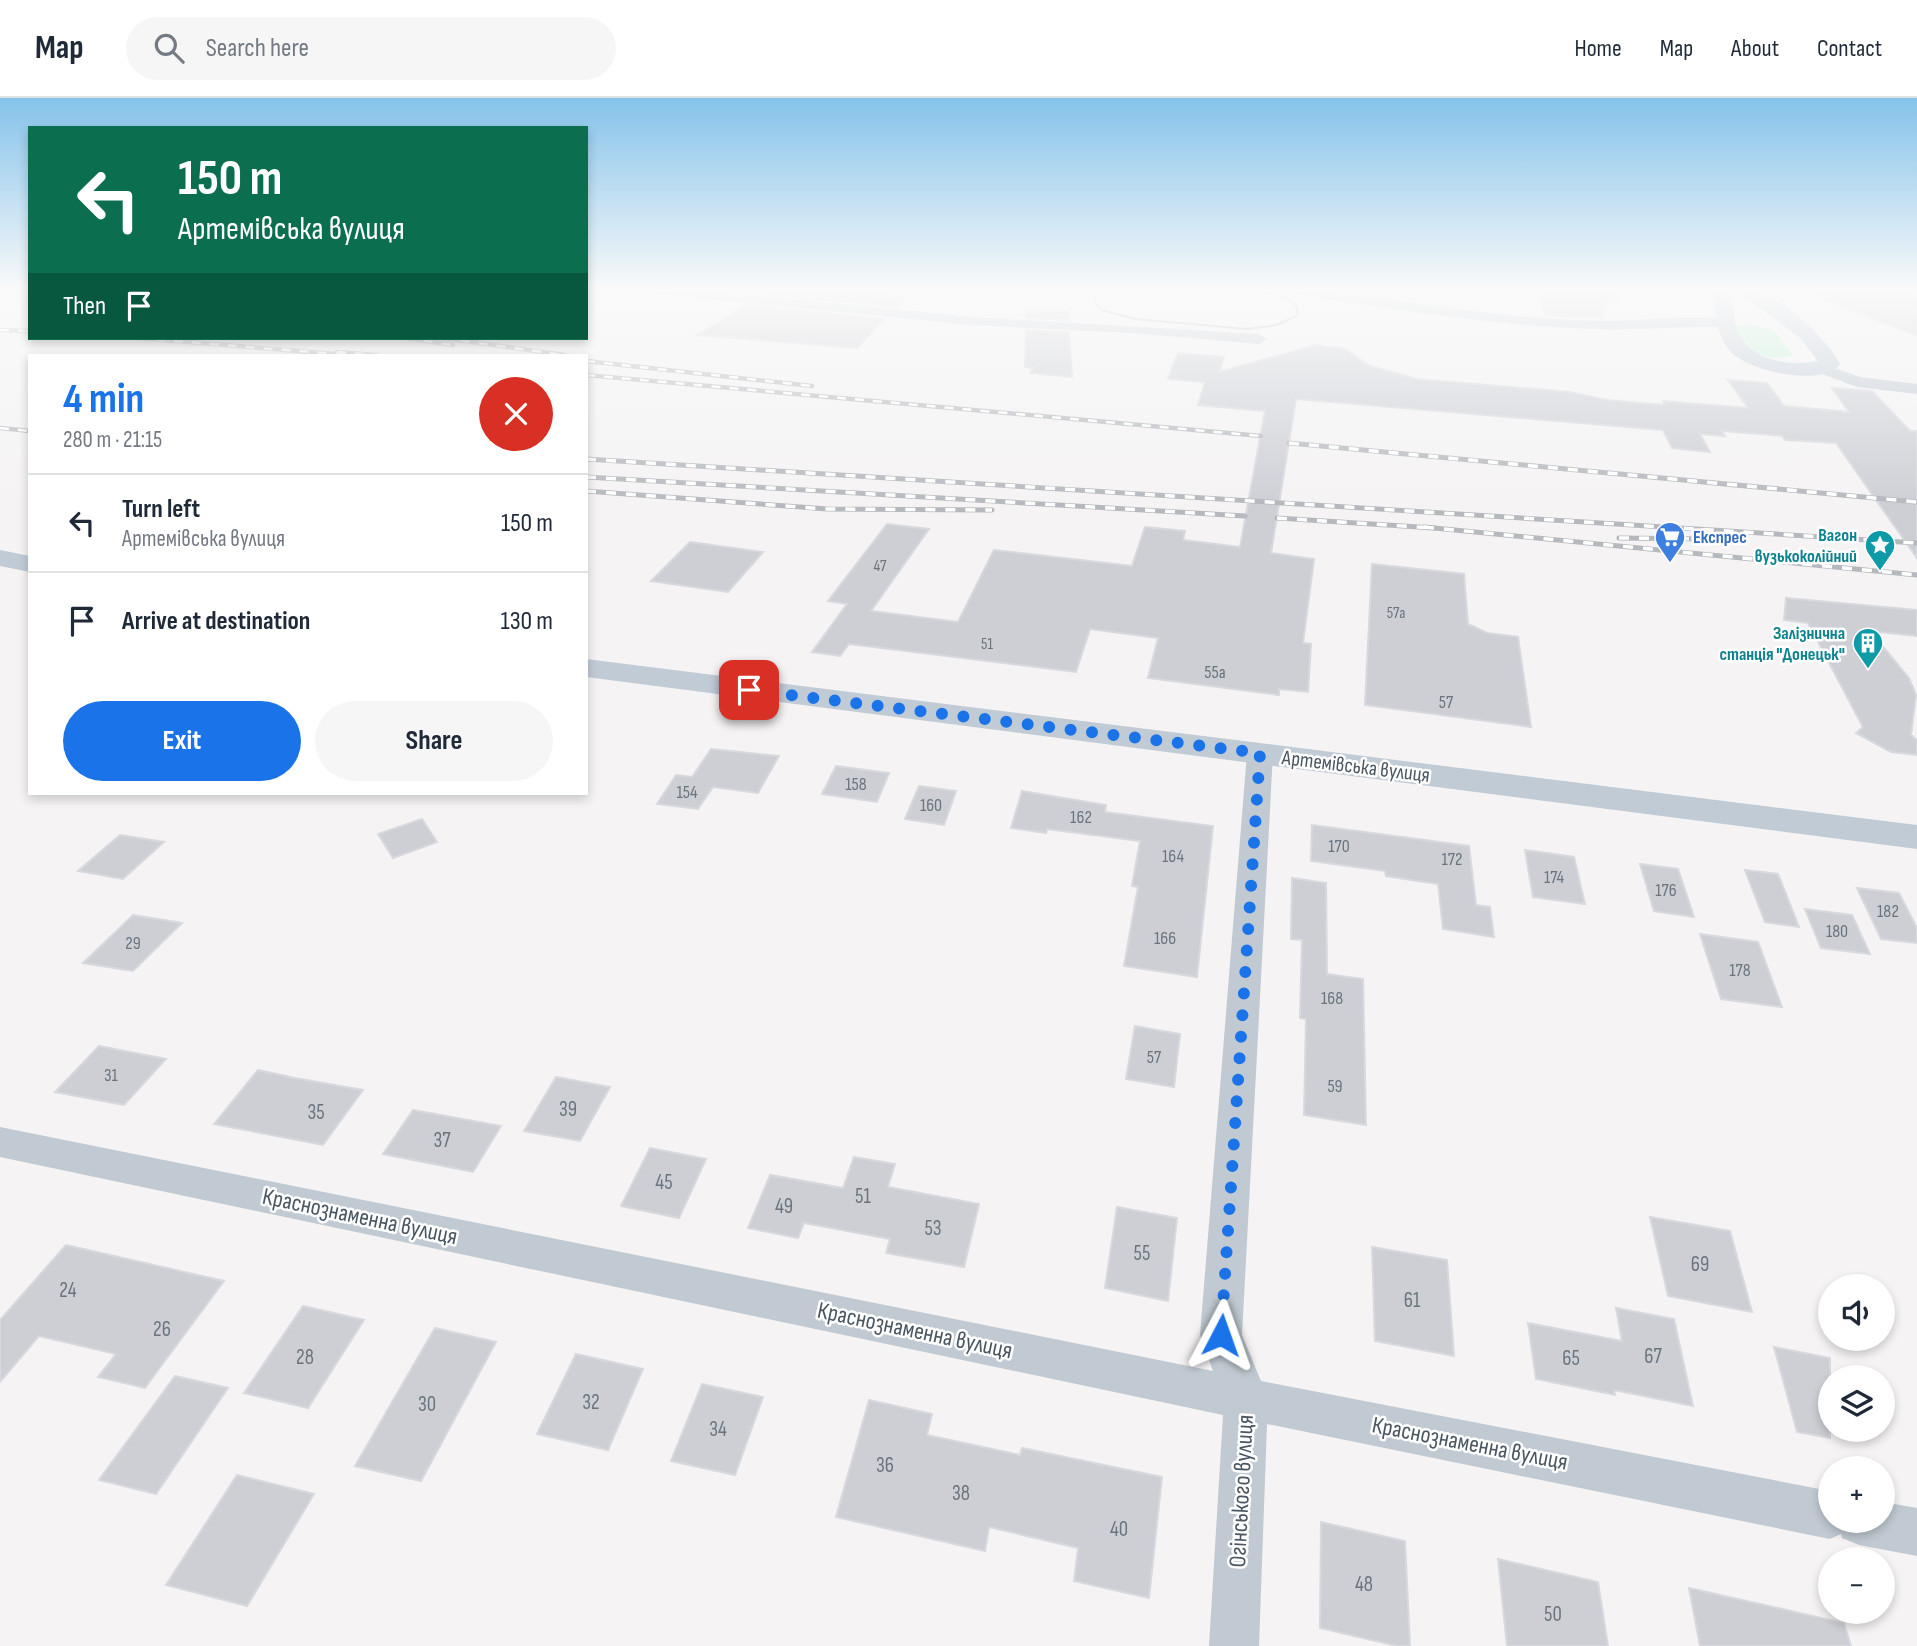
<!DOCTYPE html>
<html lang="en">
<head>
<meta charset="utf-8">
<style>
	body { margin:0; font-family:"Sofia Sans Condensed",sans-serif; background:#f6f6f7; color:#1f2937; height:100vh; display:flex; flex-direction:column; font-size:26px; white-space:nowrap }
	* { box-sizing:border-box; margin:0 }
	p { font-size:23px; color:#747a83 }
	.icon { flex:none; width:38px; height:38px; fill:none; stroke:currentColor; stroke-width:2; stroke-linecap:round; stroke-linejoin:round }
	.map { position:relative; flex:1; overflow:hidden }
	.panel { position:absolute; left:28px; top:256px; width:560px; height:441px; display:flex; flex-direction:column; background:#fff; border-radius:0px; box-shadow:0 4px 10px #0003 }
	.panel>* { flex:none }
	.top-card { position:absolute; left:28px; top:28px; width:560px; height:214px; border-radius:0px; box-shadow:0 4px 10px #0003; background:#0b6e4f; color:#fff; overflow:hidden }
	.fabs { position:absolute; left:1818px; top:1176px; display:grid; gap:14px }
	.fabs a { display:grid; place-items:center; width:77px; height:77px; border-radius:50%; background:#fff; box-shadow:0 4px 10px #0003; font-size:35px }
	.pin { position:absolute; display:grid; place-items:center; width:60px; height:60px; color:#fff; margin:-30px; border-radius:14px; box-shadow:0 4px 10px #0006 }
	.me { position:absolute; width:77px; margin:-38px; rotate:4deg; stroke-linejoin:round; filter:drop-shadow(0 0 5px #0008) }
	.turn { display:flex; align-items:center; gap:24px; height:147px; padding:0 35px; font-size:32px }
	.turn .icon { width:91px; height:91px; stroke-width:2.5 }
	.turn b { display:block; font-size:49px; line-height:60px }
	.then { display:flex; align-items:center; height:66px; padding:0 35px; background:#0003; gap:14px; font-size:26px }
	.round { display:grid; place-items:center; flex:none; width:74px; height:74px; border-radius:37px; background:#f6f6f7 }
	.overview { display:flex; align-items:center; justify-content:space-between; height:119px; padding:0 35px }
	h1 { font-size:42px; font-weight:700; line-height:52px; color:#1a73e8 }
	.button { display:flex; gap:14px; margin-top:auto; padding:14px 35px }
	.button a { flex:1; height:80px; border-radius:42px; background:#1a73e8; color:#fff; font-size:28px; font-weight:700; line-height:80px; text-align:center }
	.button a+a { background:#f6f6f7; color:#1f2937 }
	ul { padding:0; list-style:none }
	li { display:flex; align-items:center; gap:21px; height:98px; padding:0 35px; border-top:2px solid #e0e1e3 }
	li div { flex:1 }
	li b { display:block; font-size:26px }
	li em { font-style:normal }
	header { display:flex; align-items:center; gap:42px; box-sizing:border-box; height:98px; padding:0 35px; background:#fff; border-bottom:2px solid #e0e1e3 }
	header strong { font-size:33px }
	nav { display:flex; gap:38px; margin-inline-start:auto; font-size:24px }
	.search { width:490px; height:63px; background:#f6f6f7; display:flex; align-items:center; gap:18px; box-sizing:border-box; padding:0 24px; border-radius:38px; color:#747a83; font-size:26px }
	.map>svg:first-child { display:block }
</style>
</head>
<body>
<header>
<strong>Map</strong>
<div class="search"><svg class="icon" aria-label="search" viewBox="0 0 24 24"><circle cx="10" cy="10" r="6"/><path d="M15 15l6 6"/></svg>Search here</div>
<nav><a>Home</a><a>Map</a><a>About</a><a>Contact</a></nav>
</header>
<div class="map">
<svg width="1917" height="1548" viewBox="0 0 1917 1548">
	<rect width="100%" height="100%" fill="#f5f3f3"/>
	<!-- green -->
	<path fill="#c3f1d5" d="M1750,226L1774,232L1793,258L1771,260L1747,252L1734,228Z"/>
	<!-- building -->
	<g fill="#cdcfd5" stroke="#d7d9de" stroke-width="2">
		<path d="M774,192H842L908,197L896,209L767,196Z"/>
		<path d="M1538,192H1630L1601,208L1603,220L1546,218Z"/>
		<path d="M1804,192H1917V238L1804,193Z"/>
		<path d="M748,207L884,221L857,250L697,237Z"/>
		<path d="M1026,213H1068L1069,222L1026,220Z"/>
		<path d="M1026,232L1069,234L1072,279L1030,275L1033,270L1025,269Z"/>
		<path d="M1316,247L1345,251L1370,268L1417,281L1570,294L1607,302L1664,307L1663,303L1748,310L1728,282L1767,285L1784,308L1849,314L1832,290L1872,293L1910,333H1917V460L1836,345L1785,342L1782,338L1722,333L1725,338L1700,336L1710,354L1672,350L1663,332L1296,301L1271,455L1314,461L1303,545L1311,546L1308,594L1279,591V597L1148,580L1158,540L1090,531L1076,574L849,546L840,558L812,554L847,506L828,503L887,426L929,431L871,513L958,524L994,452L1132,468L1145,429L1185,433L1183,442L1240,449L1265,313L1198,307L1205,284L1168,281L1178,255L1224,259L1219,274Z"/>
		<path d="M690,444L763,454L728,494L651,483Z"/>
		<path d="M1372,466L1464,476L1468,526L1487,535L1518,539L1531,629L1365,607Z"/>
		<path d="M1786,500L1917,512V538L1870,533L1909,580L1916,597L1911,637L1917,642V657L1891,654L1856,635L1863,629L1808,525L1784,522Z"/>
		<path d="M711,651L779,658L758,695L713,689L698,711L657,706L676,677L692,679Z"/>
		<path d="M836,668L889,675L877,704L822,696Z"/>
		<path d="M919,688L956,693L944,727L905,721Z"/>
		<path d="M1022,693L1106,707L1105,714L1213,728L1197,879L1124,868L1138,789L1132,788L1140,743L1047,731L1046,735L1011,730Z"/>
		<path d="M422,721L437,744L393,760L378,736Z"/>
		<path d="M1312,727L1469,748L1476,807L1490,809L1494,839L1443,831L1438,786L1386,778L1385,773L1311,763Z"/>
		<path d="M120,737L164,744L123,781L78,773Z"/>
		<path d="M1525,752L1574,759L1585,806L1533,799Z"/>
		<path d="M1640,766L1678,771L1694,819L1654,813Z"/>
		<path d="M1745,772L1778,776L1799,829L1765,824Z"/>
		<path d="M1292,780L1326,785L1327,876L1363,881L1366,1027L1304,1017L1306,921L1300,920L1302,842L1291,841Z"/>
		<path d="M1857,790L1899,795L1917,830V845L1881,841Z"/>
		<path d="M1805,811L1852,817L1870,856L1821,850Z"/>
		<path d="M133,817L182,825L133,873L83,865Z"/>
		<path d="M1700,836L1758,844L1782,909L1721,901Z"/>
		<path d="M1135,928L1180,936L1174,989L1126,981Z"/>
		<path d="M99,948L166,961L124,1007L55,994Z"/>
		<path d="M258,972L295,980L363,992L323,1047L214,1026Z"/>
		<path d="M556,979L610,989L580,1043L524,1033Z"/>
		<path d="M413,1012L501,1028L473,1074L383,1056Z"/>
		<path d="M650,1050L706,1061L679,1120L621,1108Z"/>
		<path d="M854,1059L895,1066L888,1089L979,1106L964,1169L886,1155L890,1141L804,1125L798,1140L748,1130L770,1077L843,1090Z"/>
		<path d="M1117,1109L1177,1120L1168,1203L1105,1190Z"/>
		<path d="M1650,1119L1730,1133L1752,1214L1668,1198Z"/>
		<path d="M66,1147L224,1183L145,1290L98,1279L116,1256L39,1238L0,1284V1222Z"/>
		<path d="M1372,1149L1447,1162L1454,1258L1375,1243Z"/>
		<path d="M303,1208L364,1222L308,1310L244,1295Z"/>
		<path d="M1616,1210L1674,1221L1693,1308L1614,1292L1615,1297L1536,1281L1528,1225L1622,1243Z"/>
		<path d="M435,1230L496,1244L421,1383L355,1368Z"/>
		<path d="M1774,1249L1830,1260V1340L1797,1334Z"/>
		<path d="M576,1256L643,1271L608,1352L537,1336Z"/>
		<path d="M175,1278L228,1290L156,1396L99,1382Z"/>
		<path d="M702,1286L763,1299L735,1377L671,1363Z"/>
		<path d="M869,1302L932,1316L927,1337L1020,1357L1022,1350L1162,1379L1149,1500L1074,1483L1078,1450L989,1429L985,1453L836,1419Z"/>
		<path d="M237,1377L314,1396L247,1508L166,1487Z"/>
		<path d="M1321,1424L1405,1443L1410,1548H1397L1320,1530Z"/>
		<path d="M1498,1461L1598,1484L1608,1548H1507Z"/>
		<path d="M1689,1490L1844,1525L1851,1548H1700Z"/>
	</g>
	<g fill="none" stroke-linecap="round" stroke-linejoin="round">
		<!-- street -->
		<g fill="#c1cad2" fill-rule="evenodd">
			<path d="M651,192H700L972,219L1259,236L1267,241L1259,246L1133,235L972,227L658,196Z"/>
			<path d="M1286,192C1326,192 1364,199 1403,204C1472,213 1542,223 1612,223C1633,223 1722,214 1733,225L1726,229C1681,228 1637,233 1592,231C1492,227 1392,211 1293,196Z"/>
			<path d="M1820,265L1860,279L1917,286V296L1857,289L1814,273L1812,270Z"/>
			<path d="M1260,647L1269,649L1273,655L1242,1237L1261,1283L1830,1393V1423H1883V1404L1917,1410V1458L1859,1447L1842,1440L1841,1436L1830,1441L1267,1326L1259,1548H1209L1223,1317L0,1059V1029L1213,1273L1200,1237L1247,655L1251,649Z"/>
		</g>
		<!-- secondary -->
		<g fill="#c1cbd6" fill-rule="evenodd">
			<path d="M1714,192H1732C1733,206 1733,223 1739,236C1752,264 1792,268 1818,263L1799,239L1735,192C1742,192 1751,190 1757,193C1785,203 1827,240 1840,266C1822,290 1750,273 1732,255C1715,237 1715,214 1714,192Z"/>
			<path d="M0,452L30,458V474L0,468Z"/>
			<path d="M586,561L1917,727V751L586,579Z"/>
		</g>
		<!-- tram -->
		<path stroke="#b5b8bd" stroke-width="2" d="M1098,192L1094,203L1102,212L1135,221L1247,231L1277,227L1298,217L1296,207L1283,199L1254,192"/>
		<!-- rail-far1 casing -->
		<g stroke="#b5b8bd" stroke-width="4.5">
			<g id="rail-far1">
				<path d="M0,232L30,233"/>
				<path d="M138,240L348,257"/>
				<path d="M406,240L453,247"/>
				<path d="M443,240L565,257"/>
				<path d="M337,254L376,257"/>
				<path d="M586,263L812,288"/>
				<path d="M586,277L1261,338"/>
				<path d="M0,330L30,333"/>
			</g>
		</g>
		<!-- rail casing -->
		<g stroke="#b5b8bd" stroke-width="5">
			<g id="rail">
				<path d="M1289,345L1917,404"/>
				<path d="M586,361L1917,445"/>
				<path d="M586,379L1245,418"/>
				<path d="M586,393L827,411L992,412"/>
				<path d="M1277,420L1434,430"/>
				<path d="M1424,429L1917,477"/>
				<path d="M1619,440L1707,441"/>
			</g>
		</g>
		<!-- rail-far1 -->
		<use href="#rail-far1" stroke="#fff" stroke-width="2.5" stroke-dasharray="9" stroke-linecap="butt"/>
		<!-- rail -->
		<use href="#rail" stroke="#fff" stroke-width="3.5" stroke-dasharray="10" stroke-linecap="butt"/>
	</g>
	<!-- sky -->
	<linearGradient id="sky" x2="0" y2="1"><stop stop-color="#85c3ea"/><stop offset="0.47" stop-color="#fafafa"/><stop offset="1" stop-color="#fafafa" stop-opacity="0"/></linearGradient>
	<rect width="1917" height="409" fill="url(#sky)"/>
	<g fill="none" stroke-linecap="round" stroke-linejoin="round">
		<!-- route -->
		<path stroke="#1a73e8" stroke-width="12" stroke-dasharray="0 21.6" d="M749,592L1260,655L1221,1237"/>
	</g>
	<!-- icons -->
	<defs>
		<g id="supermarket-pin" transform="scale(1.575)"><path d="M0 17L-7.5 6A9.5 9.5 0 1 1 7.5 6Z" fill="#3f7fe0" stroke="#fff"/><path d="M-6-5.5h2.5l.6 2H6L4.5 2H-2.5L-4.4-4H-6ZM-1.5 3.2a1.3 1.3 0 1 0 .1 0ZM3 3.2a1.3 1.3 0 1 0 .1 0Z" fill="#fff"/></g>
		<g id="sight-pin" transform="scale(1.575)"><path d="M0 17L-7.5 6A9.5 9.5 0 1 1 7.5 6Z" fill="#0f9aa8" stroke="#fff"/><path d="M0-6L1.8-2.2L6-1.7L2.9 1.2L3.7 5.4L0 3.3L-3.7 5.4L-2.9 1.2L-6-1.7L-1.8-2.2Z" fill="#fff"/></g>
		<g id="building-pin" transform="scale(1.575)"><path d="M0 17L-7.5 6A9.5 9.5 0 1 1 7.5 6Z" fill="#0f9aa8" stroke="#fff"/><path d="M-4-6H4V6H1V3H-1V6H-4ZM-2.5-4.3h1.7v1.8h-1.7ZM.8-4.3h1.7v1.8H.8ZM-2.5-1h1.7V.8h-1.7ZM.8-1h1.7V.8H.8Z" fill="#fff"/></g>
	</defs>
	<g fill-rule="evenodd">
		<use href="#supermarket-pin" x="1670" y="439"/>
		<use href="#sight-pin" x="1880" y="447"/>
		<use href="#building-pin" x="1868" y="545"/>
	</g>
	<g text-anchor="middle" stroke-width="5" stroke-linejoin="round" paint-order="stroke">
		<!-- far-number labels -->
		<g font-size="16" fill="#6b747e">
			<text x="880" y="473">47</text>
			<text x="1396" y="520">57а</text>
			<text x="987" y="551">51</text>
		</g>
		<!-- far-culture labels -->
		<g font-size="18" font-weight="bold" fill="#0d838f" stroke="#fff" text-anchor="end">
			<text x="1857" y="443">Вагон<tspan x="1857" dy="21">вузькоколійний</tspan></text>
			<text x="1845" y="541">Залізнична<tspan x="1845" dy="21">станція "Донецьк"</tspan></text>
		</g>
		<!-- far-shop labels -->
		<g font-size="18" font-weight="bold" fill="#366cbe" stroke="#fff" text-anchor="start">
			<text x="1693" y="445">Експрес</text>
		</g>
		<!-- number labels -->
		<g font-size="18" fill="#6b747e">
			<text x="1215" y="580">55а</text>
			<text x="1446" y="610">57</text>
			<text x="856" y="692">158</text>
			<text x="687" y="700">154</text>
			<text x="931" y="713">160</text>
			<text x="1081" y="725">162</text>
			<text x="1339" y="754">170</text>
			<text x="1173" y="764">164</text>
			<text x="1452" y="767">172</text>
			<text x="1554" y="785">174</text>
			<text x="1666" y="798">176</text>
			<text x="1888" y="819">182</text>
			<text x="1837" y="839">180</text>
			<text x="1165" y="846">166</text>
			<text x="133" y="851">29</text>
			<text x="1740" y="878">178</text>
			<text x="1332" y="906">168</text>
			<text x="1154" y="965">57</text>
			<text x="111" y="983">31</text>
			<text x="1335" y="994">59</text>
		</g>
		<!-- street labels -->
		<g font-size="21" fill="#4a5661" stroke="#fff">
			<text transform="translate(1356 668) rotate(7)" y="7">Артемівська вулиця</text>
		</g>
		<!-- near-number labels -->
		<g font-size="21" fill="#6b747e">
			<text x="568" y="1018">39</text>
			<text x="316" y="1021">35</text>
			<text x="442" y="1049">37</text>
			<text x="664" y="1091">45</text>
			<text x="863" y="1105">51</text>
			<text x="784" y="1115">49</text>
			<text x="933" y="1137">53</text>
			<text x="1142" y="1162">55</text>
			<text x="1700" y="1173">69</text>
			<text x="68" y="1199">24</text>
			<text x="1412" y="1209">61</text>
			<text x="162" y="1238">26</text>
			<text x="1653" y="1265">67</text>
			<text x="305" y="1266">28</text>
			<text x="1571" y="1267">65</text>
			<text x="591" y="1311">32</text>
			<text x="427" y="1313">30</text>
			<text x="718" y="1338">34</text>
			<text x="885" y="1374">36</text>
			<text x="961" y="1402">38</text>
			<text x="1119" y="1438">40</text>
			<text x="1364" y="1493">48</text>
			<text x="1553" y="1523">50</text>
		</g>
		<!-- near-street labels -->
		<g font-size="24" fill="#4a5661" stroke="#fff">
			<text transform="translate(360 1118) rotate(12)" y="8">Краснознаменна вулиця</text>
			<text transform="translate(915 1232) rotate(12)" y="8">Краснознаменна вулиця</text>
			<text transform="translate(1470 1345) rotate(11)" y="8">Краснознаменна вулиця</text>
			<text transform="translate(1241 1393) rotate(-87)" y="8">Огінського вулиця</text>
		</g>
	</g>
</svg>
<div class="fabs">
<a><svg class="icon" aria-label="sound" viewBox="0 0 24 24"><path d="M4 9h4l5-4v14l-5-4H4zM17 9q2 3 0 6"/></svg></a>
<a><svg class="icon" aria-label="layers" viewBox="0 0 24 24"><path d="M12 4l9 5-9 5-9-5zM3 14l9 5 9-5"/></svg></a>
<a>+</a>
<a>−</a>
</div>
<div class="pin" style="left:749px;top:592px;background:#d93025"><svg class="icon" aria-label="arrive" viewBox="0 0 24 24"><path d="M6 21V4h12l-3 4 3 4H6"/></svg></div>
<svg class="me" style="left:1221px;top:1237px" viewBox="-20 -20 40 40"><path d="M0-17L14 15 0 8-14 15z" fill="#1a73e8" stroke="#fff" stroke-width="4"/></svg>
<div class="top-card">
<div class="turn"><svg class="icon" aria-label="left" viewBox="0 0 24 24"><path d="M17 20v-9H6M10 6l-5 5 5 5"/></svg><div><b>150 m</b>Артемівська вулиця</div></div>
<div class="then">Then<svg class="icon" aria-label="arrive" viewBox="0 0 24 24"><path d="M6 21V4h12l-3 4 3 4H6"/></svg></div>
</div>
<section class="panel">
<div class="overview"><div><h1>4 min</h1><p>280 m · 21:15</p></div><a class="round" style="background:#d93025;color:#fff"><svg class="icon" aria-label="close" viewBox="0 0 24 24"><path d="M6 6l12 12M18 6L6 18"/></svg></a></div>
<ul>
<li><svg class="icon" aria-label="left" viewBox="0 0 24 24"><path d="M17 20v-9H6M10 6l-5 5 5 5"/></svg><div><b>Turn left</b><p>Артемівська вулиця</p></div><em>150 m</em></li>
<li><svg class="icon" aria-label="arrive" viewBox="0 0 24 24"><path d="M6 21V4h12l-3 4 3 4H6"/></svg><div><b>Arrive at destination</b></div><em>130 m</em></li>
</ul>
<div class="button"><a>Exit</a><a>Share</a></div>
</section>
</div>
</body>
</html>
